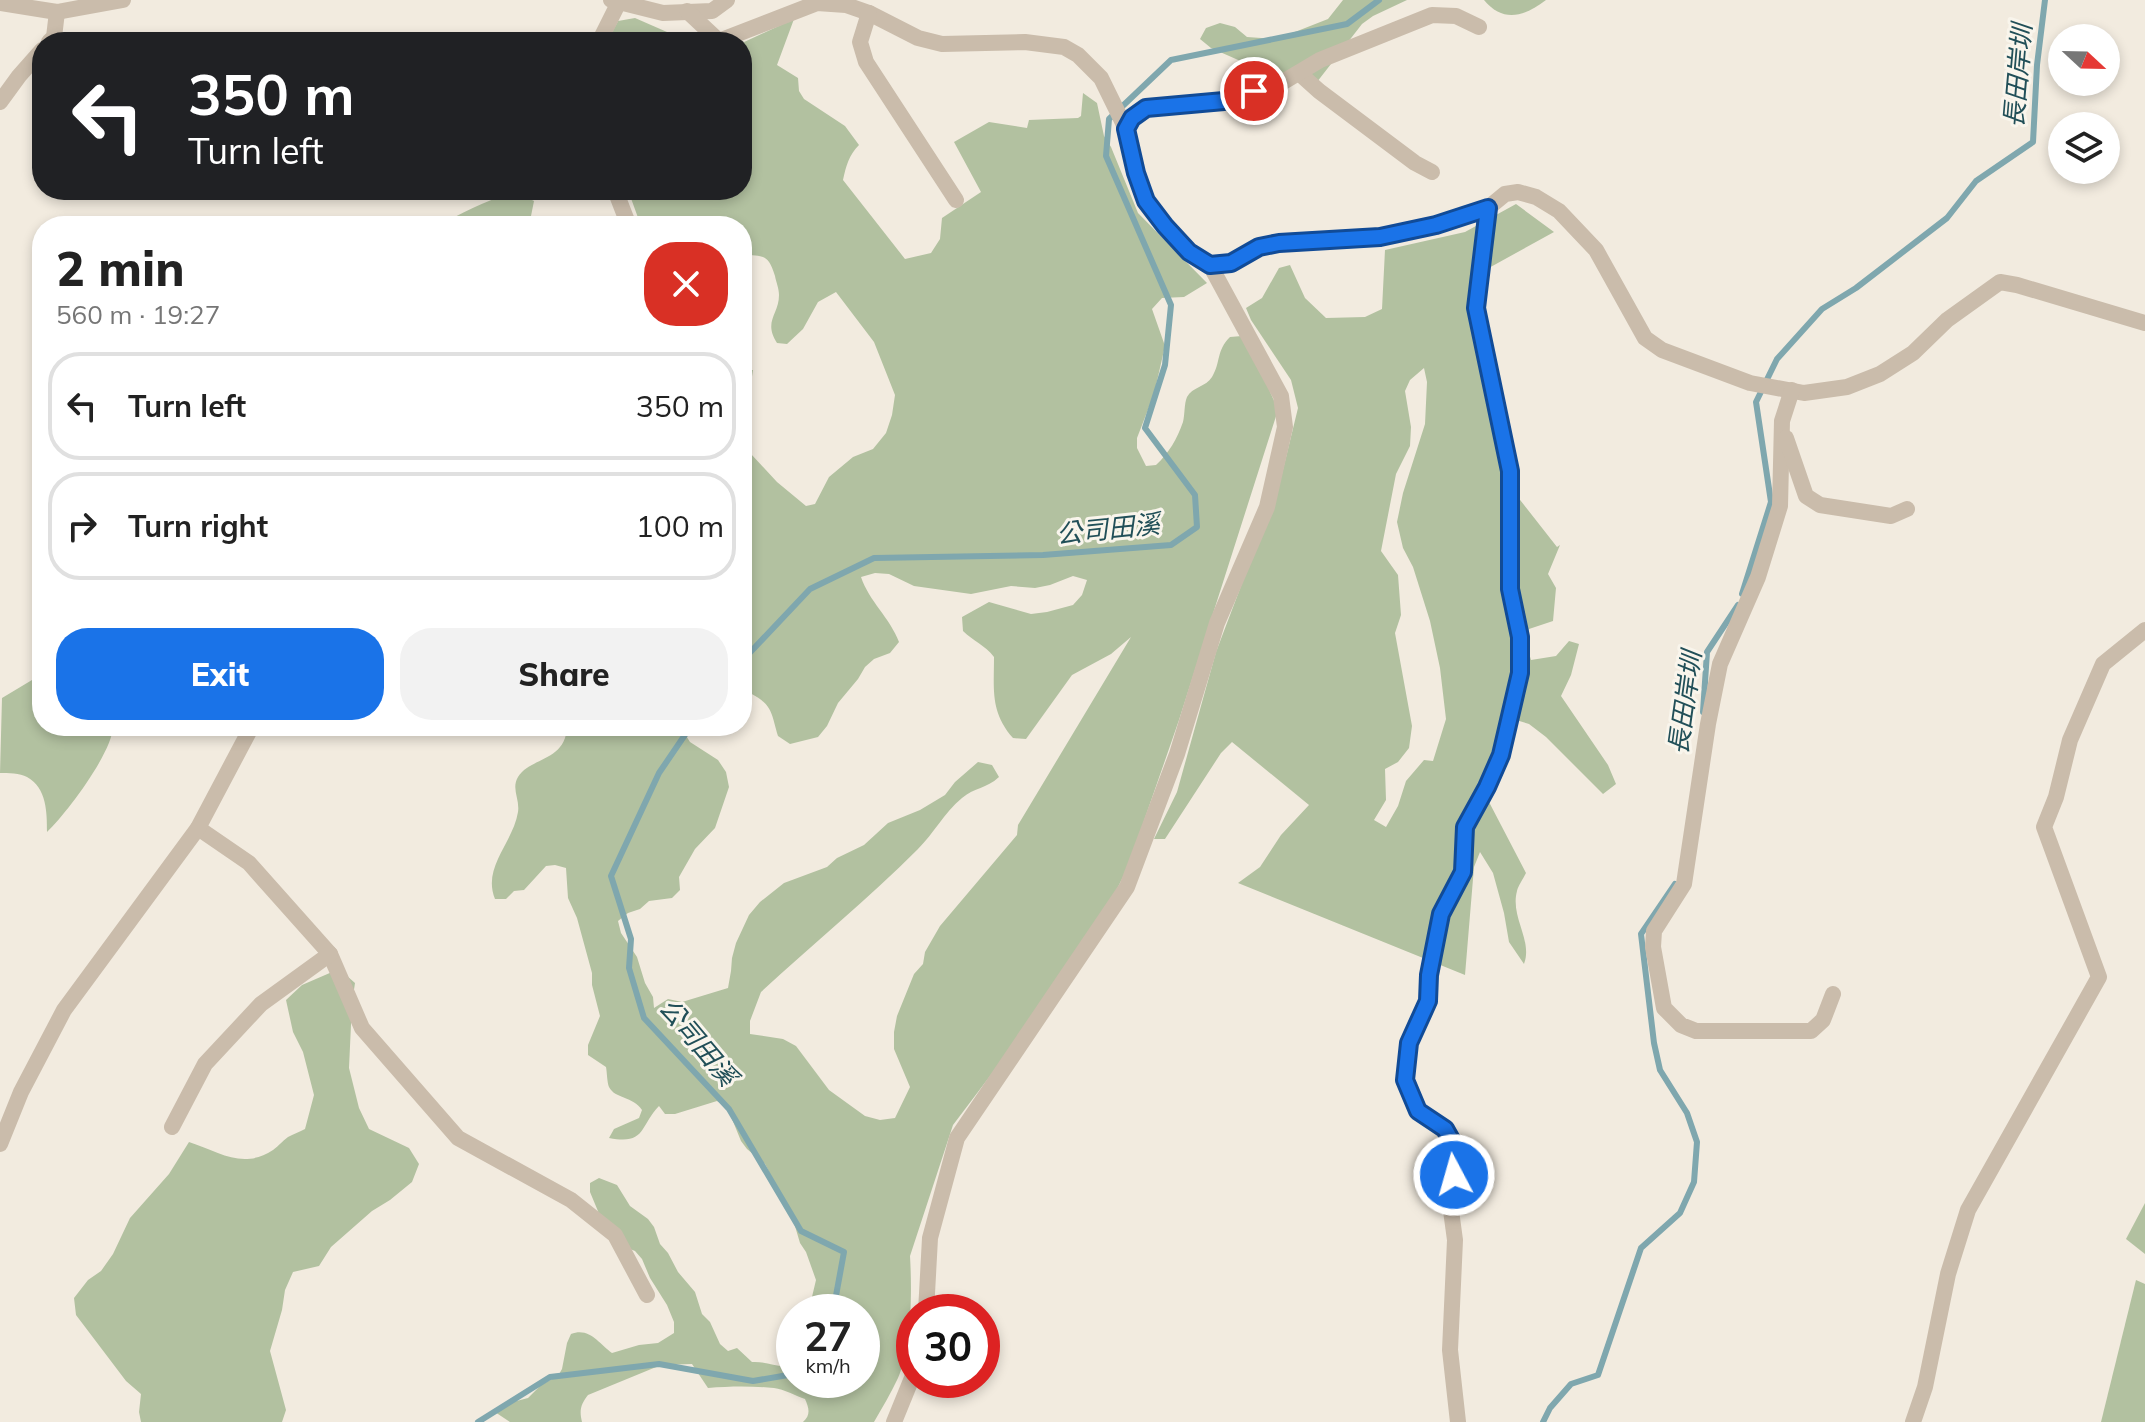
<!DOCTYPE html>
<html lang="en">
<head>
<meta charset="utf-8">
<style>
	body { margin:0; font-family:Mulish,"Noto Sans TC",sans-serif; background:#f2f2f2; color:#222; height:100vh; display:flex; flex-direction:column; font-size:30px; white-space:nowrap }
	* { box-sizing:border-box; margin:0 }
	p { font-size:26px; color:#767676 }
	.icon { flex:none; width:44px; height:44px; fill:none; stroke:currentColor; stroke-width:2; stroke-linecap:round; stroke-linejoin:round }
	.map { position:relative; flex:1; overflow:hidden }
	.panel { position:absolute; left:32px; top:216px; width:720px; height:520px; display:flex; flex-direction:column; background:#fff; border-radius:32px; box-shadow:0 4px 12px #0003 }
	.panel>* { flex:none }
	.hud { position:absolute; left:32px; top:32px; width:720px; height:168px; border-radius:32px; box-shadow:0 4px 12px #0003; background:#202124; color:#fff; overflow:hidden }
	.needle { width:52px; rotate:112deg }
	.fabs { position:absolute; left:2048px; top:24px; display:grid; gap:16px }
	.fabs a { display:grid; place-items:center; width:72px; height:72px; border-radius:50%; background:#fff; box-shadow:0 4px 12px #0003; font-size:40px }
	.speed { position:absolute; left:776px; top:1294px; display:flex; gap:16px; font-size:40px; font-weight:700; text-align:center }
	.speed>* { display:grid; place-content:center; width:104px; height:104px; border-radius:50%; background:#fff; box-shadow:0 4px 12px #0003; line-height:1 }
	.speed small { font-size:20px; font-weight:400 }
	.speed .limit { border:12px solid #d22; background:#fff; color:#111 }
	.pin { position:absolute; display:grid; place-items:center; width:68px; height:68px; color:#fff; margin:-34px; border:4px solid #fff; border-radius:50%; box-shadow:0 2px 8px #0007 }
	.me { position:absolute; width:88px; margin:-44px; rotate:354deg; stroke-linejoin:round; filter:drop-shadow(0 0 6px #0008) }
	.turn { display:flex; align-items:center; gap:28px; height:168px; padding:0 24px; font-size:36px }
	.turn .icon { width:104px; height:104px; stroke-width:2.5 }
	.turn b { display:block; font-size:56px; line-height:68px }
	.round { display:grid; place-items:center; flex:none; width:84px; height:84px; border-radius:32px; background:#f2f2f2 }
	.head { display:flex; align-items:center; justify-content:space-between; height:136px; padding:0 24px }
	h1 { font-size:48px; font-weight:800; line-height:60px }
	.cta { display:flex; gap:16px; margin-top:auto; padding:16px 24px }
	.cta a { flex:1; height:92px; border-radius:32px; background:#1a73e8; color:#fff; font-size:32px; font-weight:800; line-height:92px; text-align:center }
	.cta a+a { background:#f2f2f2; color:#222 }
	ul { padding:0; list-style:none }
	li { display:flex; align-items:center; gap:24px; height:108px; margin:0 16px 12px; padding:0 8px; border:4px solid #e0e0e0; border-radius:32px }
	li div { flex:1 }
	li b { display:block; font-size:30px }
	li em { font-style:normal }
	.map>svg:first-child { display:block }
</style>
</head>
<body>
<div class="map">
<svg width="2145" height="1422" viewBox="0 0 2145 1422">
	<rect width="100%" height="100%" fill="#f2ebdf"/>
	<!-- green -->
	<g fill="#b2c1a0" fill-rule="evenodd">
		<path d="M1343,0H1407L1373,16L1362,24L1317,82H1274L1259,76L1245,63L1211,48L1200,39L1206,28L1220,23L1235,27L1247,37L1277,39L1328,19Z"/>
		<path d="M1484,0H1546C1524,17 1503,23 1484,0Z"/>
		<path d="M635,18L667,32L665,42H607L618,21Z"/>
		<path d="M794,19L777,65L798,78L799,91L804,99L845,126L859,145C849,155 846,166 843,180L905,259L931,253L940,239L942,218L981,192L954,142L989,122L1027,128L1029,120L1078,118L1081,116L1083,93L1097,103L1104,136L1111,147L1138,213L1207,283L1184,297L1162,298L1152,309L1165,346L1154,394L1137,438V448L1146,466L1156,465C1169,453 1177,439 1183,422C1185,414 1184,404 1187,397C1192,387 1206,387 1212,377C1221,362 1216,351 1230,337L1242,336L1249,343L1278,410L1179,720L1128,867L1089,945L953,1125L910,1256C912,1290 912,1347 898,1378C891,1393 882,1408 874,1422H803C811,1415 809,1408 805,1399C796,1396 784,1389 774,1388C752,1386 731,1386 708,1388L692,1364L661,1365L588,1395C581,1404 579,1410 582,1422H510L495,1412L501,1405L528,1398L541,1385L558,1376L562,1369L567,1343L571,1334C590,1327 599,1344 612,1353L639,1345L658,1343L674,1333V1322L667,1305L650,1278L642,1259L635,1251L618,1244L600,1216L590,1192V1183L599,1178L617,1185L630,1206L648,1219L654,1227L660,1244L668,1253L678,1272L695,1292L702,1314L710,1322L720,1344L728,1351L737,1348L752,1362C768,1361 777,1369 794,1365V1380H862V1312H806L811,1301L816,1280L806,1252L800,1243L792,1216L765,1164L747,1149L741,1141L730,1114L725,1106L717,1101L675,1114H665L659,1106C639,1127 646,1145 609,1138L614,1129L639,1118L642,1110C633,1096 615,1099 609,1087C607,1082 607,1072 606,1067L588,1055V1045L600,1016L592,985V973L577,918L568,898L566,868L555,865L546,866L524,890L514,891L506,899H495C482,867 513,843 518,812C520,799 511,789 518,777C530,757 566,762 567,726H689L683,731L690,742L718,760L726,772L729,787L715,828L695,849L679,877L680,890L672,898L649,901L640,909L628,913L618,921L621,933L637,957L645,983L653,997L654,1008L668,999L682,1002L728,988L731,971L732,958L736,943L749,915L760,902L784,883L827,867L837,858L864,845L888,823L920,810L945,795L955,782L978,762L992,765L999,777C986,789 975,787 962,798C944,813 934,833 918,849C868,899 813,944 761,992L750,1021V1034L783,1039L796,1046L829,1090L865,1116L880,1120L895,1118L910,1087L894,1049V1032L897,1016L914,974L923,964L925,952L940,926L1017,835L1018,825L1131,637L1111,654L1072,675L1026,739L1013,738C990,712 994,689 994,657C985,645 973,641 963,631L962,617L989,602L1031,614L1047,612L1073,605L1082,595L1087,580L1073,576L1050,585L1035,588L1011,586L971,594L914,586L889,574L875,573L861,577C869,601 890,618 899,642L890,653L874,659L865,667L858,679L838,703L827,726L818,737L790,744L778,736C771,713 773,705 750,693L742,696V370H753L745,423L746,444L751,454L777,482L806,506L815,504L829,477L853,457L873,449L886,433L892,415L895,395L874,342L836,292L818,302L803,329L787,344L777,343C763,321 779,315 779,295C779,288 776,282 775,276C768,253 764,257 742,254V226H641L628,190H742V43Z"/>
		<path d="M516,192L534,201L529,226H437C464,212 486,200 516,192Z"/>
		<path d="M1516,204L1554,232L1487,269L1483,295L1514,451L1517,496L1557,547L1560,545L1548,574L1556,588L1553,621L1529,629L1526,643L1531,660L1556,656L1569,641L1579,644L1571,675L1561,696L1608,765L1616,784L1603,794L1546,737L1529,724L1516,720L1489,802L1526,873C1523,879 1518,886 1517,891C1510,917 1533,940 1524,964L1509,942L1504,913L1493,873L1480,852L1474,867L1465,975L1238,883L1260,867L1281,835L1309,805L1232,742L1221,753L1165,839H1154L1177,792L1216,652L1279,486L1298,408L1291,380L1251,320L1246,308L1262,298L1279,268L1290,265L1305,298L1326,318L1365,317L1382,309L1385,250L1465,232ZM1424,368L1427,382L1425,424L1403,493L1397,522L1403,548L1413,567L1430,621L1440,668L1446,719L1433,761L1424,760L1406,781L1398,806L1386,827L1374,820L1386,800L1385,769L1398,762L1409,748L1412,726L1395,633L1401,615L1398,575L1381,551L1396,474L1410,446L1411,427L1405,391L1410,380Z"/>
		<path d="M42,674V726H113C113,752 66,814 47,832C47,813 47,788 27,777C20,773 8,773 0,773L2,698Z"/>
		<path d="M339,969L355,983L352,1003L349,1068L359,1108L369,1129L409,1148L419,1164L412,1182L390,1200L372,1211L331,1247L319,1266L293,1272L285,1290L282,1310L270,1351L286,1410L282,1422H141L139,1412L141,1394L126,1381L76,1315L74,1298L88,1280L101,1271L113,1254L130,1218L169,1174L189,1142C220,1152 242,1170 273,1150C279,1146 282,1141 288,1137C293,1134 300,1132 305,1129L314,1095L303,1052L293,1032L286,1000L302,985Z"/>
		<path d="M2145,1203V1254L2126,1239Z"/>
		<path d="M2136,1280L2145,1284V1422H2101Z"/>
	</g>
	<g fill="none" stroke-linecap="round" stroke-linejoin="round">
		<!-- stream -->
		<g stroke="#7fa7ae" stroke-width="6">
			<path d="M1742,594L1771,502L1756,402L1777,359L1822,309L1856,288L1947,218L1976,181L2033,142L2037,65L2045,0"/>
			<path d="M742,661L810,589L874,558L1043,555L1171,545L1197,527L1195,495L1145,428L1165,365L1171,305L1106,156L1109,119L1171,60L1347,24L1379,0"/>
			<path d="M1703,712L1707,652L1738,605"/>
			<path d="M691,726L659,773L611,876L631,939L629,968L644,1018L729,1109L801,1231L844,1252L833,1312"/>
			<path d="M478,1422L550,1377L659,1364L753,1381L794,1374"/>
			<path d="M1543,1422L1550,1408L1571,1384L1598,1375L1641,1248L1680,1213L1694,1182L1697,1142L1687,1113L1660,1070L1654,1043L1641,934L1675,884"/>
		</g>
		<!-- minor -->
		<g stroke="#cabcab" stroke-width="16">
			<path d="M611,0L663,13L712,11L727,0"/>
			<path d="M0,3L57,12L123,0"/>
			<path d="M687,11L719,41L817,3L846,5L869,13L918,38L942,44L1025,42L1064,47L1078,55L1101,78L1126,129L1136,173L1146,201L1165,226L1189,252L1210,265L1231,263L1259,247L1279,243L1380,237L1436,225L1488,208L1505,194L1518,192L1536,197L1559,211L1596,250L1645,338L1662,350L1750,383L1804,393L1847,387L1880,374L1913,353L1947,320L2000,282L2017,285L2145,323"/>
			<path d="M869,13L860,42L866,62L956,200"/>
			<path d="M49,42L54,37L57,12"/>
			<path d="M599,42L619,2"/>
			<path d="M1299,73L1319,91L1415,163L1432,172"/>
			<path d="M0,102L19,76L42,50"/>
			<path d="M1126,129L1132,118L1146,108L1224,101L1283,82L1320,60L1432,15L1456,16L1479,27"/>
			<path d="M615,190L629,226"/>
			<path d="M1792,390L1782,421L1780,506L1758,577L1720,664L1708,724L1684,884L1654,931L1653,947L1664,1008L1681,1025L1696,1031H1811L1823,1020L1833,994"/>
			<path d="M1786,438L1806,496L1820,505L1891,516L1907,509"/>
			<path d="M198,828L249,863L330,954L362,1028L458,1138L571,1200L615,1235L647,1295"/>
			<path d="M172,1127L205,1064L261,1004L330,954"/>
			<path d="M0,1144L21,1092L64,1010L198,828L252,726"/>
			<path d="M926,1312L930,1238L957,1138L1127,887L1177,754L1217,623L1267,507L1285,427L1281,396L1210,265"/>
			<path d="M894,1422L914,1373"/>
			<path d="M1458,1422L1450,1350L1455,1240L1449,1196L1459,1154L1445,1129L1418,1111L1405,1080L1409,1043L1428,1001L1429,975L1441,914L1463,872L1465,827L1487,787L1501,755L1520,673V637L1510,589V471L1476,308L1488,208"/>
			<path d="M1913,1422L1925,1387L1948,1274L1968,1210L2099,977L2044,827L2056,797L2070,740L2103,664L2145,630"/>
		</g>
	</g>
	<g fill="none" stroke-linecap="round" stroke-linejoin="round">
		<!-- route casing -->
		<g stroke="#114b97" stroke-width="20">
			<path id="route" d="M1254,91L1224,101L1146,108L1132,118L1126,129L1136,173L1146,201L1165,226L1189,252L1210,265L1231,263L1259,247L1279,243L1380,237L1436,225L1488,208L1476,308L1510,471V589L1520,637V673L1501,755L1487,787L1465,827L1463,872L1441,914L1429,975L1428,1001L1409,1043L1405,1080L1418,1111L1445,1129L1459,1154L1454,1175"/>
		</g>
		<!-- route -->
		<use href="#route" stroke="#1a73e8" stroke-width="14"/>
	</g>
	<g text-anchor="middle" stroke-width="6" stroke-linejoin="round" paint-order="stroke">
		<!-- water labels -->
		<g font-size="26" font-style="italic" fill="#214f58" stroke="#f9f5ec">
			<text transform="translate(2018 76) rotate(-85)" y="9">長田岸圳</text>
			<text transform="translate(1108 529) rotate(-6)" y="9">公司田溪</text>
			<text transform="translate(1685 703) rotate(-82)" y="9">長田岸圳</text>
			<text transform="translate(698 1042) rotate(50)" y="9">公司田溪</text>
		</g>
	</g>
</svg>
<div class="fabs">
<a><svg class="needle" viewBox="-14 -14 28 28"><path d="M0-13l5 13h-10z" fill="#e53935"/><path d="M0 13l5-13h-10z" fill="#767676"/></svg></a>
<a><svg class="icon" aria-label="layers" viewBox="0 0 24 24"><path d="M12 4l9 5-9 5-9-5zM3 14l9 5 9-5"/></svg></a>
</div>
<div class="speed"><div>27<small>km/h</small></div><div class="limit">30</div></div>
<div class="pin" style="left:1254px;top:91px;background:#d93025"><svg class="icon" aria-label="arrive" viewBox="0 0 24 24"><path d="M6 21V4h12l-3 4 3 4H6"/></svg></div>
<svg class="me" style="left:1454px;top:1175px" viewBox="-20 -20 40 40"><circle r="17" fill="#1a73e8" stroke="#fff" stroke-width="3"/><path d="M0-11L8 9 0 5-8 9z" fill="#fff"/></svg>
<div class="hud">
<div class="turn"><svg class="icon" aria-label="left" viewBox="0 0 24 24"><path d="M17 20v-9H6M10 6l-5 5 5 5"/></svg><div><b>350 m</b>Turn left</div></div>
</div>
<section class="panel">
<div class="head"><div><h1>2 min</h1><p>560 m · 19:27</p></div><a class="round" style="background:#d93025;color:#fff"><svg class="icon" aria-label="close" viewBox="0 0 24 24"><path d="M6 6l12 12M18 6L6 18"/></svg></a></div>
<ul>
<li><svg class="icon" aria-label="left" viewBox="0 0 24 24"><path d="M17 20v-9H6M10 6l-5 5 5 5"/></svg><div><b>Turn left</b></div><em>350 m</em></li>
<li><svg class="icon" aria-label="right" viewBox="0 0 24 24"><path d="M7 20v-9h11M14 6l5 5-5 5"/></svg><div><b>Turn right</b></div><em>100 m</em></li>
</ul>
<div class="cta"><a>Exit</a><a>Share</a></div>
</section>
</div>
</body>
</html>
